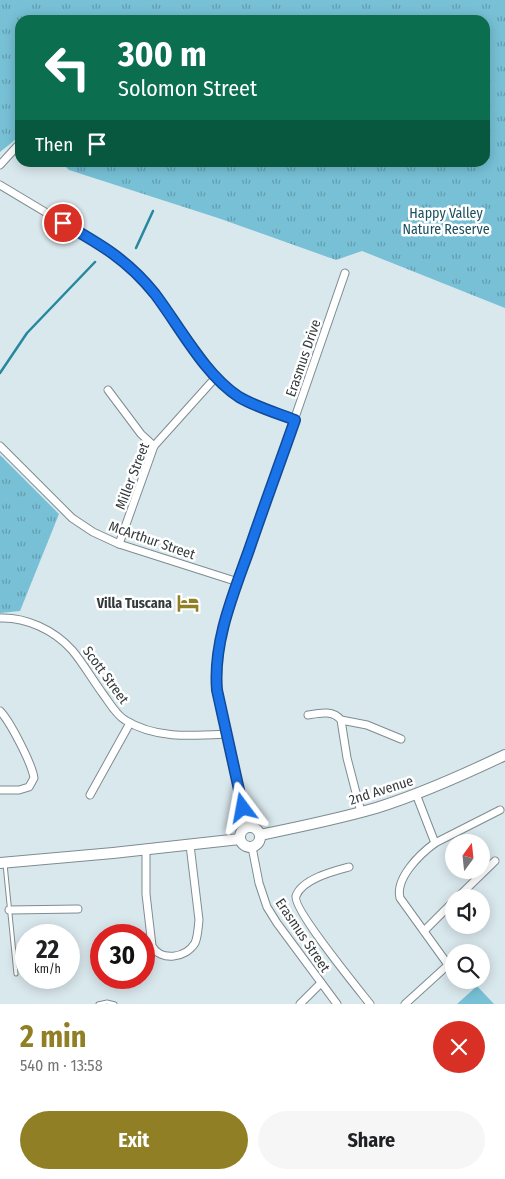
<!DOCTYPE html>
<html lang="en">
<head>
<meta charset="utf-8">
<style>
	body { margin:0; font-family:"Fira Sans Condensed",sans-serif; background:#f6f6f6; color:#202124; height:100vh; display:flex; flex-direction:column; font-size:19px; white-space:nowrap }
	* { box-sizing:border-box; margin:0 }
	p { font-size:16px; color:#757577 }
	.icon { flex:none; width:28px; height:28px; fill:none; stroke:currentColor; stroke-width:2; stroke-linecap:round; stroke-linejoin:round }
	.map { position:relative; height:1004px; overflow:hidden }
	.side { display:flex; flex-direction:column; background:#fff; flex:1 }
	.side>* { flex:none }
	.banner { position:absolute; left:15px; top:15px; width:475px; height:152px; border-radius:15px; box-shadow:0 2px 12px #0003; background:#0b6e4f; color:#fff; overflow:hidden }
	.needle { width:32px; rotate:15deg }
	.tools { position:absolute; left:445px; top:834px; display:grid; gap:10px }
	.tools a { display:grid; place-items:center; width:45px; height:45px; border-radius:50%; background:#fff; box-shadow:0 2px 12px #0003; font-size:25px }
	.speed { position:absolute; left:15px; top:924px; display:flex; gap:10px; font-size:25px; font-weight:700; text-align:center }
	.speed>* { display:grid; place-content:center; width:65px; height:65px; border-radius:50%; background:#fff; box-shadow:0 2px 12px #0003; line-height:1 }
	.speed small { font-size:12px; font-weight:400 }
	.speed .limit { border:8px solid #d22; background:#fff; color:#111 }
	.pin { position:absolute; display:grid; place-items:center; width:42px; height:42px; color:#fff; margin:-21px; border:2px solid #fff; border-radius:50%; box-shadow:0 1px 5px #0007 }
	.me { position:absolute; width:55px; margin:-28px; rotate:347deg; stroke-linejoin:round; filter:drop-shadow(0 0 4px #0008) }
	.turn { display:flex; align-items:center; gap:18px; height:105px; padding:0 20px; font-size:22px }
	.turn .icon { width:65px; height:65px; stroke-width:2.5 }
	.turn b { display:block; font-size:35px; line-height:42px }
	.then { display:flex; align-items:center; height:48px; padding:0 20px; background:#0003; gap:10px; font-size:19px }
	.round { display:grid; place-items:center; flex:none; width:52px; height:52px; border-radius:26px; background:#f6f6f6 }
	.overview { display:flex; align-items:center; justify-content:space-between; height:85px; padding:0 20px }
	h1 { font-size:30px; font-weight:700; line-height:38px; color:#917f26 }
	.cta { display:flex; gap:10px; margin-top:auto; padding:10px 20px }
	.cta a { flex:1; height:58px; border-radius:30px; background:#917f26; color:#fff; font-size:20px; font-weight:700; line-height:58px; text-align:center }
	.cta a+a { background:#f6f6f6; color:#202124 }
	.map>svg:first-child { display:block }
</style>
</head>
<body>
<div class="map">
<svg width="505" height="1004" viewBox="0 0 505 1004">
	<defs>
		<pattern id="park-tufts" width="24" height="20" patternUnits="userSpaceOnUse" patternTransform="scale(1.25)"><rect width="24" height="20" fill="#77c0d5"/><path d="M3 7l-1-3M5 7V3M7 7l1-3M15 17l-1-3M17 17v-4M19 17l1-3" fill="none" stroke="#629dae"/></pattern>
	</defs>
	<rect width="100%" height="100%" fill="#d9e8ed"/>
	<!-- grass -->
	<path fill="#77c0d5" d="M477,986L494,1004H457Z"/>
	<!-- park -->
	<g fill="url(#park-tufts)">
		<path d="M0,0H505V308L362,251L336,260L218,218L69,170L62,163L485,162V20H20V136L0,152Z"/>
		<path d="M0,455L59,514L20,611L0,613Z"/>
	</g>
	<g fill="none" stroke-linecap="round" stroke-linejoin="round">
		<!-- stream -->
		<g stroke="#25889e" stroke-width="2.5">
			<path d="M136,248L153,211"/>
			<path d="M0,373L27,333L95,262"/>
		</g>
		<!-- lane casing -->
		<g stroke="#7e8c91" stroke-width="5">
			<g id="lane">
				<path d="M5,864L16,974"/>
				<path d="M98,1004L107,1002L115,1004"/>
			</g>
		</g>
		<!-- street casing -->
		<g stroke="#7e8c91" stroke-width="9">
			<g id="street">
				<path d="M0,165L20,143"/>
				<path d="M0,185L117,255L154,294L216,377L239,397L295,420"/>
				<path d="M108,390L141,434L154,446"/>
				<path d="M0,446L72,518L93,532L119,544L238,582"/>
				<path d="M119,544L154,446L216,377"/>
				<path d="M0,618C26,617 54,630 72,650C83,663 92,679 103,694C109,702 116,715 125,720C155,739 192,736 226,734"/>
				<path d="M0,711C10,721 32,764 34,778L29,787L19,790H0"/>
				<path d="M308,715C320,713 333,710 341,720L347,758L361,812"/>
				<path d="M341,720L367,725L401,739"/>
				<path d="M416,794L435,843C420,854 395,878 400,898L454,973"/>
				<path d="M90,795L130,723"/>
				<path d="M247,827L217,690C214,652 226,618 238,582L345,273"/>
				<path d="M435,843L500,810"/>
				<path d="M252,847L259,883L267,907L277,923L337,1004"/>
				<path d="M146,850V894L152,946C161,962 186,958 195,943C198,936 198,928 199,920L190,845"/>
				<path d="M349,867C334,871 302,879 296,896C292,908 359,990 370,1004"/>
				<path d="M457,898L495,861"/>
				<path d="M9,910L78,909"/>
				<path d="M424,931L454,901"/>
				<path d="M300,1004L321,983"/>
				<path d="M405,1004L448,965"/>
			</g>
		</g>
		<!-- secondary casing -->
		<g stroke="#7e8c91" stroke-width="12">
			<g id="secondary">
				<circle cx="250" cy="837" r="10"/>
				<path d="M260,835C299,827 338,819 376,808C421,794 463,775 505,755"/>
				<path d="M0,863L113,853L240,839"/>
			</g>
		</g>
		<!-- lane -->
		<use href="#lane" stroke="#fff" stroke-width="3"/>
		<!-- street -->
		<use href="#street" stroke="#fff" stroke-width="7"/>
		<!-- secondary -->
		<use href="#secondary" stroke="#fff" stroke-width="10"/>
	</g>
	<g fill="none" stroke-linecap="round" stroke-linejoin="round">
		<!-- route casing -->
		<g stroke="#114b97" stroke-width="12">
			<path id="route" d="M63,223C100,244 128,260 155,294C180,327 204,374 239,397C256,407 277,413 295,420C280,463 264,506 249,550C233,595 213,642 217,690L243,808"/>
		</g>
		<!-- route -->
		<use href="#route" stroke="#1a73e8" stroke-width="9"/>
	</g>
	<!-- icons -->
	<defs>
		<g id="hotel-bare" transform="scale(1.725)"><path d="M-6-4.5h1.5V1H6V5H4.5V3h-9V5H-6ZM-4 0a1.8 1.8 0 1 1 3.6 0ZM.5 0V-2.5h3Q6-2.5 6 0Z" fill="#917f26" stroke="#fff" stroke-width="2.5" paint-order="stroke"/></g>
	</defs>
	<g fill-rule="evenodd">
		<use href="#hotel-bare" x="188" y="603"/>
	</g>
	<g text-anchor="middle" stroke-width="5" stroke-linejoin="round" paint-order="stroke">
		<!-- park labels -->
		<g font-size="14" fill="#1c505e" stroke="#fff">
			<text x="446" y="218">Happy Valley<tspan x="446" dy="16">Nature Reserve</tspan></text>
		</g>
		<!-- street labels -->
		<g font-size="14" fill="#353b3d" stroke="#fff">
			<text transform="translate(303 358) rotate(-71)" y="5">Erasmus Drive</text>
			<text transform="translate(132 476) rotate(-69)" y="5">Miller Street</text>
			<text transform="translate(152 540) rotate(19)" y="5">McArthur Street</text>
			<text transform="translate(106 675) rotate(54)" y="5">Scott Street</text>
			<text transform="translate(381 790) rotate(-18)" y="5">2nd Avenue</text>
			<text transform="translate(303 935) rotate(56)" y="5">Erasmus Street</text>
		</g>
		<!-- poi labels -->
		<g font-size="14" font-weight="bold" fill="#353b3d" stroke="#fff" text-anchor="end">
			<text x="172" y="608">Villa Tuscana</text>
		</g>
	</g>
</svg>
<div class="tools">
<a><svg class="needle" viewBox="-14 -14 28 28"><path d="M0-13l5 13h-10z" fill="#e53935"/><path d="M0 13l5-13h-10z" fill="#757577"/></svg></a>
<a><svg class="icon" aria-label="sound" viewBox="0 0 24 24"><path d="M4 9h4l5-4v14l-5-4H4zM17 9q2 3 0 6"/></svg></a>
<a><svg class="icon" aria-label="search" viewBox="0 0 24 24"><circle cx="10" cy="10" r="6"/><path d="M15 15l6 6"/></svg></a>
</div>
<div class="speed"><div>22<small>km/h</small></div><div class="limit">30</div></div>
<div class="pin" style="left:63px;top:223px;background:#d93025"><svg class="icon" aria-label="arrive" viewBox="0 0 24 24"><path d="M6 21V4h12l-3 4 3 4H6"/></svg></div>
<svg class="me" style="left:243px;top:808px" viewBox="-20 -20 40 40"><path d="M0-17L14 15 0 8-14 15z" fill="#1a73e8" stroke="#fff" stroke-width="4"/></svg>
<div class="banner">
<div class="turn"><svg class="icon" aria-label="left" viewBox="0 0 24 24"><path d="M17 20v-9H6M10 6l-5 5 5 5"/></svg><div><b>300 m</b>Solomon Street</div></div>
<div class="then">Then<svg class="icon" aria-label="arrive" viewBox="0 0 24 24"><path d="M6 21V4h12l-3 4 3 4H6"/></svg></div>
</div>
</div>
<section class="side">
<div class="overview"><div><h1>2 min</h1><p>540 m · 13:58</p></div><a class="round" style="background:#d93025;color:#fff"><svg class="icon" aria-label="close" viewBox="0 0 24 24"><path d="M6 6l12 12M18 6L6 18"/></svg></a></div>
<div class="cta"><a>Exit</a><a>Share</a></div>
</section>
</body>
</html>
